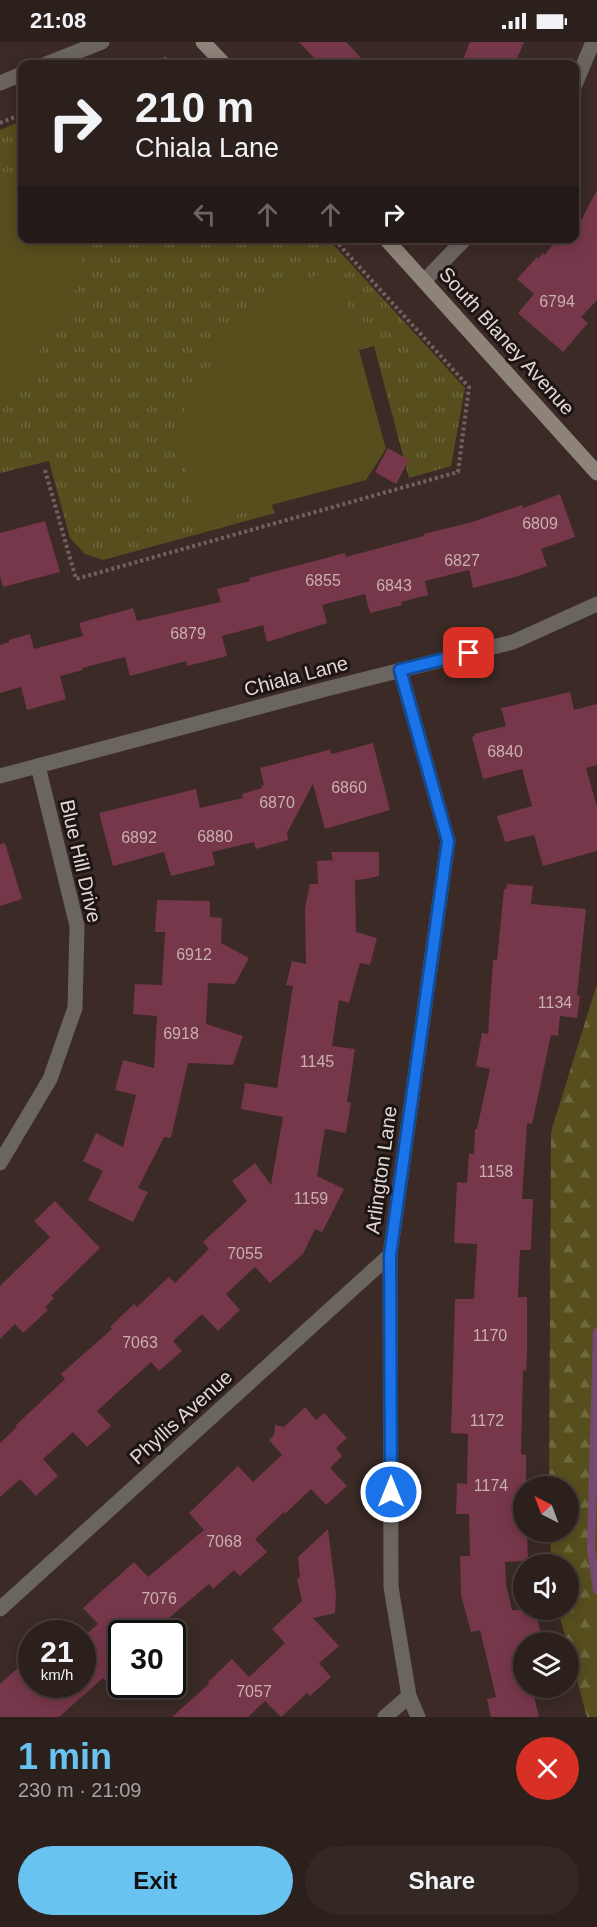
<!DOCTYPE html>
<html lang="en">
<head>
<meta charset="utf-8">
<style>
	body { margin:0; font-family:Helvetica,sans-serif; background:#342825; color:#f1f3f6; height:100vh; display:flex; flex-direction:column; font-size:22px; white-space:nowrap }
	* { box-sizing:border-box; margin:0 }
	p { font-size:20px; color:#a6a3a3 }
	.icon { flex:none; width:33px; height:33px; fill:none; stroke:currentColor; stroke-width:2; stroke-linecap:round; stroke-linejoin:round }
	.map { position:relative; height:1675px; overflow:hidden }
	.sheet { display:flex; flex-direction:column; background:#2c201c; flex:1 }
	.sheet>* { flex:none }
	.hud { position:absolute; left:18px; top:18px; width:561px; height:183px; border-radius:12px; box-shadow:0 3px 15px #0003,0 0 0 2px #483e3b; background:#2c201c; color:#f1f3f6; overflow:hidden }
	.needle { width:39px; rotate:318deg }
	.tools { position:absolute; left:513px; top:1434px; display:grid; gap:12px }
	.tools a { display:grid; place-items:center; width:66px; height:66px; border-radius:50%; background:#2c201c; box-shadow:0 3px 15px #0003,0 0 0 2px #483e3b; font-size:30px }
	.speed { position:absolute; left:18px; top:1578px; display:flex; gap:12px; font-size:30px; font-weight:700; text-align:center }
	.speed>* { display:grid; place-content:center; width:78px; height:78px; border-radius:50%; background:#2c201c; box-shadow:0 3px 15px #0003,0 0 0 2px #483e3b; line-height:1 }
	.speed small { font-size:15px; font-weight:400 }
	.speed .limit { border:3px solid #111; border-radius:9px; background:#fff; color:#111 }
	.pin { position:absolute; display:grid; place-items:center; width:51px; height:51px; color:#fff; margin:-26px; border-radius:12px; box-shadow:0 3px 9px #0006 }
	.me { position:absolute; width:66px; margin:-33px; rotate:0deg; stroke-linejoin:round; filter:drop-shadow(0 0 4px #0008) }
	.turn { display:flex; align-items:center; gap:21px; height:126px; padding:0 18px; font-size:27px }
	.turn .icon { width:78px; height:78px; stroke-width:2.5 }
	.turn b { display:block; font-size:42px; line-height:51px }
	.lanes { display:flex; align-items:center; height:57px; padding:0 18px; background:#0003; justify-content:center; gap:30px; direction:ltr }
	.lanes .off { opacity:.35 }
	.round { display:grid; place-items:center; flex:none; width:63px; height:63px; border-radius:32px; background:#342825 }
	.head { display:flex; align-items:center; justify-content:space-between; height:102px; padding:0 18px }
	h1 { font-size:36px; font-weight:600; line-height:45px; color:#69c3f1 }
	.action { display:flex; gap:12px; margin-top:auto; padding:12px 18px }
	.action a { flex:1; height:69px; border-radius:36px; background:#69c3f1; color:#111; font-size:24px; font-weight:600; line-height:69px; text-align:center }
	.action a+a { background:#342825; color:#f1f3f6 }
	.status { display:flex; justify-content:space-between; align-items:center; height:42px; padding:0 30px; background:#2c201c; direction:ltr }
	.status svg { height:16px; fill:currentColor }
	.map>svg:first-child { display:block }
</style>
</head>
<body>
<div class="status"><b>21:08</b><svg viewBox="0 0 49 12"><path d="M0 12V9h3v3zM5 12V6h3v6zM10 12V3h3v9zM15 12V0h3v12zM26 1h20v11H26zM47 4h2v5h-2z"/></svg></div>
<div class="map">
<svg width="597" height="1675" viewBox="0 0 597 1675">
	<defs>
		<pattern id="grass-tufts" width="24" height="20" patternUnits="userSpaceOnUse" patternTransform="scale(1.5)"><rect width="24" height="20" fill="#574e1e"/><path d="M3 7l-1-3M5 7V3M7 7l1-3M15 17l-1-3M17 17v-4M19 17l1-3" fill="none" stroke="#6f673e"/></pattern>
		<pattern id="forest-firs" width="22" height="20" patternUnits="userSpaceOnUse" patternTransform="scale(1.5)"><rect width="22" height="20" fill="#574e1e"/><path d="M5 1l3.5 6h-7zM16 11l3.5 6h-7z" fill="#6f673e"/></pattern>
	</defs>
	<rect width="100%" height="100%" fill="#3b2a26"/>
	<!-- grass -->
	<path fill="url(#grass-tufts)" d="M22,79V196L328,197L465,346L451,424L409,436L374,304L330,316L242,393L275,471L103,518L85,512L70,496L49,419L0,431V88Z"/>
	<!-- forest -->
	<path fill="url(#forest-firs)" d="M597,942V1675H587L558,1568H568V1522H551L550,1490H568V1444H549L551,1090Z"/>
	<!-- garden -->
	<g fill="#574e1e">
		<path d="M22,141V196L80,197L84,235L20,341L0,350V147Z"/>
		<path d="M336,224L386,407L366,438L195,483L179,378L240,270Z"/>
	</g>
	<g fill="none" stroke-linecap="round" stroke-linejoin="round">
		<!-- stream -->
		<path stroke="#784874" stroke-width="8" d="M597,1290L591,1507L597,1548"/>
	</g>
	<!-- building -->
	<g fill="#76374a">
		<path d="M299,0H346L367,22H320Z"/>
		<path d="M470,0H524L515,22H461Z"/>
		<path d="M597,148V258L581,275L588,281L563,310L518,271L534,252L517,237L537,215L538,217L543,211L545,213L557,196H574V192Z"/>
		<path d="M388,406L409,418L396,442L375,430Z"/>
		<path d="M560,452L575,495L541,507L547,524L515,535L473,546L469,528L425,539L428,553L401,560L402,563L370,571L365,552L322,563L327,581L267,600L263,583L222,594L227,614L187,624L186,619L130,634L125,615L82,626L83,628L60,634L66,657L27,668L21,645L0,651V603L9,600V598L30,592L34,607L83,594L79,581L133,566L137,579L221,560L217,547L250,539L249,536L345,511L346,515L424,494L423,492L469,481L522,463L523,466Z"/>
		<path d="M45,479L60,530L3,545L0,534V491Z"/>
		<path d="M570,650L574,668L597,662V723L586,726L597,765V809L543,824L534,793L505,800L497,774L532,764L522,727L483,737L472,695L475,694L474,692L506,684L501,666Z"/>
		<path d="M373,701L390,768L325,787L313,742L287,791L288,798L256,807L254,800L212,810L215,823L171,834L164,810L113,824L99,771L196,747L200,766L243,756L242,752L262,746L261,744L264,743L260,726L332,707L330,710L332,712Z"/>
		<path d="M5,801L22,857L0,864V802Z"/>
		<path d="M331,810H379V834L366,837L355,838L356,890L377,896L370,923L360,921L349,961L339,958L332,1004L355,1007L347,1060L351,1061L346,1091L325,1087L317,1134L344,1147L331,1173L322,1190L315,1187L303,1212L270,1241L255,1225L226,1252L240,1268L218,1289L202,1272L173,1299L182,1309L159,1329L151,1320L97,1369L111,1384L87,1405L73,1390L43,1417L58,1434L36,1454L20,1437L0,1455V1401L17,1385L15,1384L65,1337L61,1332L112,1287L110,1285L134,1262L137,1265L169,1235L175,1241L209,1207L203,1200L247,1159L232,1139L255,1121L271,1143L283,1075L241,1067L245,1041L277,1046L293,944L286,943L292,919L306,922L305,866L310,842H318L317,819L333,818Z"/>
		<path d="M507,842L533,844L531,862L586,867L577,953L580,954L577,976L560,974L558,994L551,993L532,1082L527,1081L522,1157H533L531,1208H520L518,1255H527V1313L526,1329L523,1328L521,1412L526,1413V1444H524V1490H527L528,1519L505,1520L506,1542L512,1568H535L543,1600H524V1646H532L539,1675H491L487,1657L496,1655L480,1588L471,1590L461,1553L460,1514H470L469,1472H456L457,1441L467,1442L468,1392L451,1391L455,1257H474L477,1202L454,1201L457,1140L467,1141L469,1112H474L475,1087H477L490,1027L476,1024L482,991L488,992L493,918H497L504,847H506Z"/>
		<path d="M157,858L210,859V875L222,876L221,901L249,916L235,942L208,941L206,982L243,994L233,1023L188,1021L171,1096L164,1095L138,1146L148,1150L133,1180L88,1158L103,1129L83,1119L96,1091L123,1105L136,1053L115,1048L123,1018L154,1026L157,974L133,972L135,942L162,943L165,890H155Z"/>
		<path d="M55,1159L100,1206L51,1254L54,1256L45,1265L48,1268L23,1291L15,1282L0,1297V1244L50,1195L34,1179Z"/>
		<path d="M305,1365L316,1378L324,1371L347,1396L336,1406L342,1414L330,1426L347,1444L326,1463L311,1447L285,1472L284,1470L255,1497L267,1510L240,1534L234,1528L213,1547L209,1542L150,1592H122V1628L107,1641L103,1636L59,1675H0V1642L32,1613V1642H82V1596L98,1582L83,1566L134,1520L148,1535L204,1488L189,1471L238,1424L253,1440L282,1413L269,1398L274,1393L275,1383L284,1385Z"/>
		<path d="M328,1487L336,1552L335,1571L313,1576L339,1604L319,1621L331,1635L310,1654L307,1651L281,1675L265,1659L248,1675H172L209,1642L208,1640L232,1617L249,1635L285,1601L272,1587L302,1559L297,1537L300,1535L298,1515Z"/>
	</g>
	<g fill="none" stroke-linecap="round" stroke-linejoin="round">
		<!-- path -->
		<g stroke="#72625f" stroke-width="4" stroke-dasharray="3 3" stroke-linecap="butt">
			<path d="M146,22L165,17L175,22"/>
			<path d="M0,81L22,72"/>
			<path d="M45,428L76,537L458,430L469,345L333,196"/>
		</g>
		<!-- street -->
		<g stroke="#6b655f" stroke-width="15">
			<path d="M46,22L102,0"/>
			<path d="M0,41L22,32"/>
			<path d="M574,45L593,0"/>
			<path d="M424,239L466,196"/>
			<path d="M400,628L448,799L390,1213L391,1545L409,1654L418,1675"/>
			<path d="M0,734L330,646L513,600L597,562"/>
			<path d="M0,1121L50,1037L75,966L77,884L38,724"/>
			<path d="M0,1567L390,1213"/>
			<path d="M385,1675L409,1654"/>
		</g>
		<!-- secondary -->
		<g stroke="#8d8379" stroke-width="15">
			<path d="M203,0L224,22"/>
			<path d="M385,196L597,431"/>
		</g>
	</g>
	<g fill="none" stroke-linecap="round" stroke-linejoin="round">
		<!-- route casing -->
		<g stroke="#114b97" stroke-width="15">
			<path id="route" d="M391,1450L390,1213L448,799L400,628L469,611"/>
		</g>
		<!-- route -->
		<use href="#route" stroke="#1a73e8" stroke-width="10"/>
	</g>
	<g text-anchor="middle" stroke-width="6" stroke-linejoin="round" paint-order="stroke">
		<!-- number labels -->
		<g font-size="16" fill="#c8afb2">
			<text x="557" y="265">6794</text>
			<text x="540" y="487">6809</text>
			<text x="462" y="524">6827</text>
			<text x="323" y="544">6855</text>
			<text x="394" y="549">6843</text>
			<text x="188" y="597">6879</text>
			<text x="505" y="715">6840</text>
			<text x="349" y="751">6860</text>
			<text x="277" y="766">6870</text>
			<text x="215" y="800">6880</text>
			<text x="139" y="801">6892</text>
			<text x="194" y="918">6912</text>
			<text x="555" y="966">1134</text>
			<text x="181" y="997">6918</text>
			<text x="317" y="1025">1145</text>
			<text x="496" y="1135">1158</text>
			<text x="311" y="1162">1159</text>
			<text x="245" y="1217">7055</text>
			<text x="490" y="1299">1170</text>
			<text x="140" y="1306">7063</text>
			<text x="487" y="1384">1172</text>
			<text x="491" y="1449">1174</text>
			<text x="224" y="1505">7068</text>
			<text x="159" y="1562">7076</text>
			<text x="254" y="1655">7057</text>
		</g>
		<!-- street labels -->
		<g font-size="20" fill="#e3d7d4" stroke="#1d1513">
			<text transform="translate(507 299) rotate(48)" y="7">South Blaney Avenue</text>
			<text transform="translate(296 634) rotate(-15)" y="7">Chiala Lane</text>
			<text transform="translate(81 819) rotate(77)" y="7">Blue Hill Drive</text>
			<text transform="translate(381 1128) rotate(-82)" y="7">Arlington Lane</text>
			<text transform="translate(181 1375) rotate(-42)" y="7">Phyllis Avenue</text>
		</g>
	</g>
</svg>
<div class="tools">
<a><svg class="needle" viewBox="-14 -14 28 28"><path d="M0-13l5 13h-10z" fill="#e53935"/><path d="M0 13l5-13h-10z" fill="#a6a3a3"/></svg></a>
<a><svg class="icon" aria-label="sound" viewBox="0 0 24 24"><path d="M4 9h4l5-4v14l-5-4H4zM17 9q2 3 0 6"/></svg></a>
<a><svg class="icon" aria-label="layers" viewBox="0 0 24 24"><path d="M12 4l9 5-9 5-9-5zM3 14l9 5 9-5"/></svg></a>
</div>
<div class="speed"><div>21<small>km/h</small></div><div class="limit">30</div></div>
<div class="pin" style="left:469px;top:611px;background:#d93025"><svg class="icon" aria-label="arrive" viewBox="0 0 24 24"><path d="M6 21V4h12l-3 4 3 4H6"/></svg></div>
<svg class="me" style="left:391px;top:1450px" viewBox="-20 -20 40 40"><circle r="17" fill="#1a73e8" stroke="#fff" stroke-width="3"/><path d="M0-11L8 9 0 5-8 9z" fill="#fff"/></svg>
<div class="hud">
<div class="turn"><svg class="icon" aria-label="right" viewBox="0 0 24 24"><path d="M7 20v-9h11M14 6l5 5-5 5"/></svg><div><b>210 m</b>Chiala Lane</div></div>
<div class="lanes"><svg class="icon off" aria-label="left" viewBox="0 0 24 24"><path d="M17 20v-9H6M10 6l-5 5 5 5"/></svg><svg class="icon off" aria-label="ahead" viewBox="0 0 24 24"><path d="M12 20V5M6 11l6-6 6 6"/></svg><svg class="icon off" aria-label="ahead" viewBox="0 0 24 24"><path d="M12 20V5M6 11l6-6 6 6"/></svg><svg class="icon" aria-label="right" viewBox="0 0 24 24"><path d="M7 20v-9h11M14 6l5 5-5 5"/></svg></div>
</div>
</div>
<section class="sheet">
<div class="head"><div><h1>1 min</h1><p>230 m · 21:09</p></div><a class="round" style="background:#d93025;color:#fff"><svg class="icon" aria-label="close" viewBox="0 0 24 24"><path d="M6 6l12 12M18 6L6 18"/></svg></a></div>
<div class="action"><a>Exit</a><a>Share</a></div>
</section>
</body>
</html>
